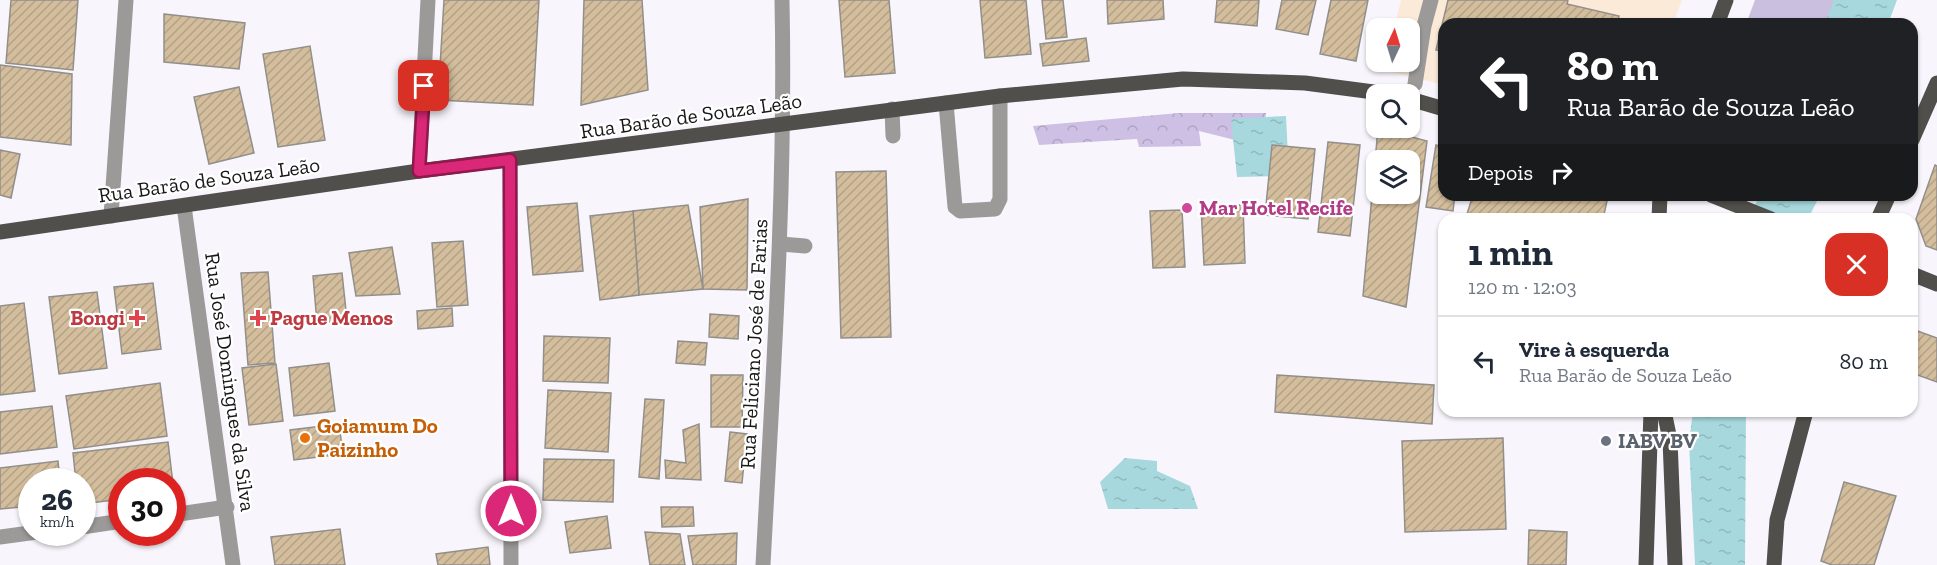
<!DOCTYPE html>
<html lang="pt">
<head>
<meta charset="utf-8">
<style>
	body { margin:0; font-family:"Zilla Slab",serif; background:#f2f2f3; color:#1f2937; height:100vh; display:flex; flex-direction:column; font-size:22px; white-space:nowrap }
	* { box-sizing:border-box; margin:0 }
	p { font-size:20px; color:#747a83 }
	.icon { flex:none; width:33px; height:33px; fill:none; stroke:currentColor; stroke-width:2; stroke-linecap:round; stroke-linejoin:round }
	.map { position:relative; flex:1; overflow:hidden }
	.drawer { position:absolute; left:1438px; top:213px; width:480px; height:204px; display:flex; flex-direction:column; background:#fff; border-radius:18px; box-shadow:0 2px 4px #0004 }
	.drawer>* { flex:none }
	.guide { position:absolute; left:1438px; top:18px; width:480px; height:183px; border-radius:18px; box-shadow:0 2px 4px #0004; background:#202124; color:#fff; overflow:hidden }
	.needle { width:39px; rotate:4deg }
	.tools { position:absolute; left:1366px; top:18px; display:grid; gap:12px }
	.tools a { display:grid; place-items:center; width:54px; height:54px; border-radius:12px; background:#fff; box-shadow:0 2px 4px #0004; font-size:30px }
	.speed { position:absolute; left:18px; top:468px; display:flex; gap:12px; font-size:30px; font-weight:700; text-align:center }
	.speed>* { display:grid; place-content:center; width:78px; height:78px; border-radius:50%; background:#fff; box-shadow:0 2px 4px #0004; line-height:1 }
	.speed small { font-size:15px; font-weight:400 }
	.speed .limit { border:9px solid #d22; background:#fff; color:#111 }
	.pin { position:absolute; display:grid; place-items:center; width:51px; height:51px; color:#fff; margin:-26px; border-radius:12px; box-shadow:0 3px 9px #0006 }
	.me { position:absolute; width:66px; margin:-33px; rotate:0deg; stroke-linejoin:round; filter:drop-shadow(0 0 4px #0008) }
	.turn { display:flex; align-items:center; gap:21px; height:126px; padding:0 30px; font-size:27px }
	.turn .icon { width:78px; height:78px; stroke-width:2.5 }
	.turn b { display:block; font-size:42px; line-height:51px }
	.then { display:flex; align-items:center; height:57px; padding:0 30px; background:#0003; gap:12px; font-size:22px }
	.round { display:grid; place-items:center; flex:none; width:63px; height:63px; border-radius:18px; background:#f2f2f3 }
	.head { display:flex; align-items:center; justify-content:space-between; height:102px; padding:0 30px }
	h1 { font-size:36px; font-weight:800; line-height:45px }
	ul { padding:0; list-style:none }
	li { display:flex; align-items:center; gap:18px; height:90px; padding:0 30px; border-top:2px solid #e0e1e3 }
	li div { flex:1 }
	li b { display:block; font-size:22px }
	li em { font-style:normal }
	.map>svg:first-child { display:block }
</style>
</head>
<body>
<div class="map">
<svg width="1937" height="565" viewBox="0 0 1937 565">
	<defs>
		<pattern id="forest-crowns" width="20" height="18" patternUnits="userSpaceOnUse" patternTransform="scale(1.5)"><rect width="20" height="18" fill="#cdc0e4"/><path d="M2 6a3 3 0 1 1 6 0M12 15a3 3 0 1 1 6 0" fill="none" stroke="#afa4c3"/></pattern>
		<pattern id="water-ripples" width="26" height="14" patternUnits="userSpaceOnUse" patternTransform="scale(1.5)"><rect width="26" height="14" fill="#a7d8dd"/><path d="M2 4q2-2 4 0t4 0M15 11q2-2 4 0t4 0" fill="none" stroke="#8fb9bd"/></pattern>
		<pattern id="building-hatch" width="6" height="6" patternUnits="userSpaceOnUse" patternTransform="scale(1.5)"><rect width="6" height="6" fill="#d3bd9c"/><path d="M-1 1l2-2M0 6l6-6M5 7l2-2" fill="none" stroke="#b4a286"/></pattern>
	</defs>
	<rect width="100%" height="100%" fill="#f8f6fc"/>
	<!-- medical -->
	<path fill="#fcead9" d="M1401,0H1682L1673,24H1444V85L1384,70L1386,62H1410V28H1394Z"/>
	<!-- forest -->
	<path fill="url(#forest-crowns)" d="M1179,113H1266L1263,147L1199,131L1201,146L1139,147L1137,139L1039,145L1033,126Z"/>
	<!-- green -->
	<path fill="#cabfdf" d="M1755,0H1836L1827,24H1746Z"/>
	<!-- water -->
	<g fill="url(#water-ripples)">
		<path d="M1834,0H1897L1888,24H1825Z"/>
		<path d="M1286,116L1289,176L1237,177L1231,119Z"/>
		<path d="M1760,195H1820L1808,219H1748Z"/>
		<path d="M1693,411H1746L1745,565H1695L1689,443Z"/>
		<path d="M1125,458L1157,461V471L1190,486L1198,509H1108L1100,482Z"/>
	</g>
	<!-- building -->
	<g fill="url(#building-hatch)" stroke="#928f8b" stroke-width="1.5" fill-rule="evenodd">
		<path d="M11,0H78L73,70L6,63Z"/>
		<path d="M444,0H539L533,105L438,100Z"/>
		<path d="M584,0H642L648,90L581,105Z"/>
		<path d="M839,0H889L895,73L845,77Z"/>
		<path d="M980,0H1026L1031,54L985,58Z"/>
		<path d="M1042,0H1063L1067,37L1046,39Z"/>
		<path d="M1107,0H1163L1164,19L1108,24Z"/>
		<path d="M1217,0H1259L1257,26L1215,22Z"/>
		<path d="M1282,0H1316L1308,35L1276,29Z"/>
		<path d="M1331,0H1368L1356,61L1320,54Z"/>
		<path d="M1448,0H1568L1567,4L1619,16L1617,24H1444V52L1436,50Z"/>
		<path d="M164,14L245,23L239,69L164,62Z"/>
		<path d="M1086,38L1089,61L1043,66L1040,44Z"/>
		<path d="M310,46L325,140L278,147L263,54Z"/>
		<path d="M0,65L72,74L71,145L0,137Z"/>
		<path d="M239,87L254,153L209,164L194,97Z"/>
		<path d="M1378,128L1427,141L1406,307L1363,296ZM1377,160H1410V194H1377Z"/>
		<path d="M1328,142L1360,145L1350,236L1318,232Z"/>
		<path d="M1272,145L1315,149L1308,219L1265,215Z"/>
		<path d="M1436,145L1444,147V195H1455L1453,211L1426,207Z"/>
		<path d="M0,150L20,154L11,198L0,195Z"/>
		<path d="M1935,165L1937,166V250L1926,246L1916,219Z"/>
		<path d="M886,171L891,337L841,338L836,172Z"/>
		<path d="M1473,195H1585L1607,201L1603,219H1484L1467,214Z"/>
		<path d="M748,199L747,290L703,289L700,207Z"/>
		<path d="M577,203L583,271L533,275L527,207Z"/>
		<path d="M688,205L703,289L639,295L633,211Z"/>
		<path d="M1243,205L1245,263L1204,265L1201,206Z"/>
		<path d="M1182,210L1185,267L1153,268L1150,211Z"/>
		<path d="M633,211L639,295L600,300L590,216Z"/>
		<path d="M463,241L468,305L437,307L432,243Z"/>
		<path d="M392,247L400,294L356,296L349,253Z"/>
		<path d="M268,272L275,363L248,365L241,273Z"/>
		<path d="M342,273L347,320L317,323L313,276Z"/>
		<path d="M153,283L161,349L122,354L114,287Z"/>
		<path d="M97,292L107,368L59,374L49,297Z"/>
		<path d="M24,303L35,391L0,395V306Z"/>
		<path d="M452,308L453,326L418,329L417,311Z"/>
		<path d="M710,314L739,316L738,339L709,337Z"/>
		<path d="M1912,329L1937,338V382L1912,373Z"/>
		<path d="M544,336L610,338L608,383L543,381Z"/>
		<path d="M678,341L707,343L705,365L676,363Z"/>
		<path d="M329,363L335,411L294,416L289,368Z"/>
		<path d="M276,364L283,421L249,425L242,368Z"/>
		<path d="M711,375H743L742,427H711Z"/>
		<path d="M1277,375L1434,385L1432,424L1275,412Z"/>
		<path d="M160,383L167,436L74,449L66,396Z"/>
		<path d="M548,390L611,393L608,452L545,448Z"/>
		<path d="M645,399L664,400L659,479L639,477Z"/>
		<path d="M52,406L57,447L0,454V412Z"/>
		<path d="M339,424L343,454L294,460L290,430Z"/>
		<path d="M699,424L701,480L666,478L665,460L686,463L683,430Z"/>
		<path d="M730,432L747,434L742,483L725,481Z"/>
		<path d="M1503,438L1506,529L1405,532L1402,441Z"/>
		<path d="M168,442L174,492L172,482H122V499L82,504V482H76L73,453Z"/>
		<path d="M544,459L614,460L613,502L543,500Z"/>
		<path d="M58,461L60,482H32V506L0,509V468Z"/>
		<path d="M1844,482L1896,496L1874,565H1832L1821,561Z"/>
		<path d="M661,507H693L694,526L662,527Z"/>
		<path d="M607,516L611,548L570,553L565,522Z"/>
		<path d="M340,529L345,565H275L271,537Z"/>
		<path d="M1529,530L1567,532L1566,565H1528Z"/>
		<path d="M645,532L680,534L685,565H650Z"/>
		<path d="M737,533L736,565H693L688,536Z"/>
		<path d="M488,547L490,565H438L436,554Z"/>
	</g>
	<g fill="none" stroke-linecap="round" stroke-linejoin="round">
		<!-- minor -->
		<g stroke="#9b9a98" stroke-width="15">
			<path d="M1415,84L1424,26L1431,0"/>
			<path d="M946,103L955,207L960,211L995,209L1000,199V96"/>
			<path d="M892,109L893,136"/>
			<path d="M510,160L511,565"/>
			<path d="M419,171L428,0"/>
			<path d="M184,206L233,565"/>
			<path d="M111,216L126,0"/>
			<path d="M781,244L805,246"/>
			<path d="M172,515L227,507"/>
			<path d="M82,527L122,521"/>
			<path d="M0,537L37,532"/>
			<path d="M763,565C773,376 786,189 782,0"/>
		</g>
		<!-- major -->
		<g stroke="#514f4b" stroke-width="15">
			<path d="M1717,24L1726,0"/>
			<path d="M1410,99L1444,109"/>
			<path d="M1912,140L1937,83"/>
			<path d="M1711,195L1771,219"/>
			<path d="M1659,219L1660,195"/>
			<path d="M1878,219L1889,195"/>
			<path d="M0,232L419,171L1000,96L1183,79L1305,83L1389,94"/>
			<path d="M1912,274L1937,284"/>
			<path d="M1664,411L1670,440L1675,565"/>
			<path d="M1646,565L1651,411"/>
			<path d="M1774,565L1777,520L1806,411"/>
		</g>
	</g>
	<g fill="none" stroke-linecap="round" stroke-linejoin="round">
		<!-- route casing -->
		<g stroke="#8e194d" stroke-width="15">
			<path id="route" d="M424,86L419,171L510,160L511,511"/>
		</g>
		<!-- route -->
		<use href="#route" stroke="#db2777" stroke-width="10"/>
	</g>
	<!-- markers -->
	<circle fill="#d1479c" stroke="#fff" stroke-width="2" cx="1187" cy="208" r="6"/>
	<g fill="#e0444e" stroke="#fff" stroke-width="2">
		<path d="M134 309h6v6h6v6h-6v6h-6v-6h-6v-6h6z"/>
		<path d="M255 309h6v6h6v6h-6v6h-6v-6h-6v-6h6z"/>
	</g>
	<circle fill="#e8710a" stroke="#fff" stroke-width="2" cx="305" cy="438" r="6"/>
	<circle fill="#6b7280" stroke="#fff" stroke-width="2" cx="1606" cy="441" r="6"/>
	<g text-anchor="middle" stroke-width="4.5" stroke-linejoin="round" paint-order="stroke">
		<!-- street labels -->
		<g font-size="21" fill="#171718" stroke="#fff">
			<text transform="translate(691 116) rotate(-8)" y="7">Rua Barão de Souza Leão</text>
			<text transform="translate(209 180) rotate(-8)" y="7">Rua Barão de Souza Leão</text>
			<text transform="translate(754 344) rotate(-87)" y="7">Rua Feliciano José de Farias</text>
			<text transform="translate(230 382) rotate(82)" y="7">Rua José Domingues da Silva</text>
		</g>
		<!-- hotel labels -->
		<g font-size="21" font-weight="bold" fill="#b23c85" stroke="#fff" text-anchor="start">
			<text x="1199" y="215">Mar Hotel Recife</text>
		</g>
		<!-- health labels -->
		<g font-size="21" font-weight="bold" fill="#be3a42" stroke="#fff" text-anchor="end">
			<text x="125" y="325">Bongi</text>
			<text x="270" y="325" text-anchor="start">Pague Menos</text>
		</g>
		<!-- food labels -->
		<g font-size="21" font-weight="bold" fill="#c56008" stroke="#fff" text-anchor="start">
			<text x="317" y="433">Goiamum Do<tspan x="317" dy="24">Paizinho</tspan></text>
		</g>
		<!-- worship labels -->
		<g font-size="21" font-weight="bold" fill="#5b616d" stroke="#fff" text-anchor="start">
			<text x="1618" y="448">IABV BV</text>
		</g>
	</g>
</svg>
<div class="tools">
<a><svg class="needle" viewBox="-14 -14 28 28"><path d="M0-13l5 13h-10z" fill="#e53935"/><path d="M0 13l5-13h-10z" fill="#747a83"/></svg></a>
<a><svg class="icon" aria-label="search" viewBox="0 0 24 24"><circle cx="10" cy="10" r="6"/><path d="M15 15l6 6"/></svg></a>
<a><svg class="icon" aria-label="layers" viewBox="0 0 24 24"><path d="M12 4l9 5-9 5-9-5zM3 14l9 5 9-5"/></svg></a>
</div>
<div class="speed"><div>26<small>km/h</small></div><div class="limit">30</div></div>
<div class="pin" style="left:424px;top:86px;background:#d93025"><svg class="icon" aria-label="arrive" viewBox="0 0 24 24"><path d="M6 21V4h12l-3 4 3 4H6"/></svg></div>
<svg class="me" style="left:511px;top:511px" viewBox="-20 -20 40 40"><circle r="17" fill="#db2777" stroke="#fff" stroke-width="3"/><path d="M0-11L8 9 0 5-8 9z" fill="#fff"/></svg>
<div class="guide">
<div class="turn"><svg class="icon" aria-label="left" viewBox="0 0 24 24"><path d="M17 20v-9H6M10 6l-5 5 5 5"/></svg><div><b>80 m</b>Rua Barão de Souza Leão</div></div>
<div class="then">Depois<svg class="icon" aria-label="right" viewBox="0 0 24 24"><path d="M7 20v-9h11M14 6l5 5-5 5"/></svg></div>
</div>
<section class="drawer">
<div class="head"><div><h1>1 min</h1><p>120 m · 12:03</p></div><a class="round" style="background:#d93025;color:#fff"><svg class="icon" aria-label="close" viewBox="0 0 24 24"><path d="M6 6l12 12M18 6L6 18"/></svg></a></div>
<ul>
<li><svg class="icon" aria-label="left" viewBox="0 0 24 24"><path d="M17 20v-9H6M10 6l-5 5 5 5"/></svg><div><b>Vire à esquerda</b><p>Rua Barão de Souza Leão</p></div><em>80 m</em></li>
</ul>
</section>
</div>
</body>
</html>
